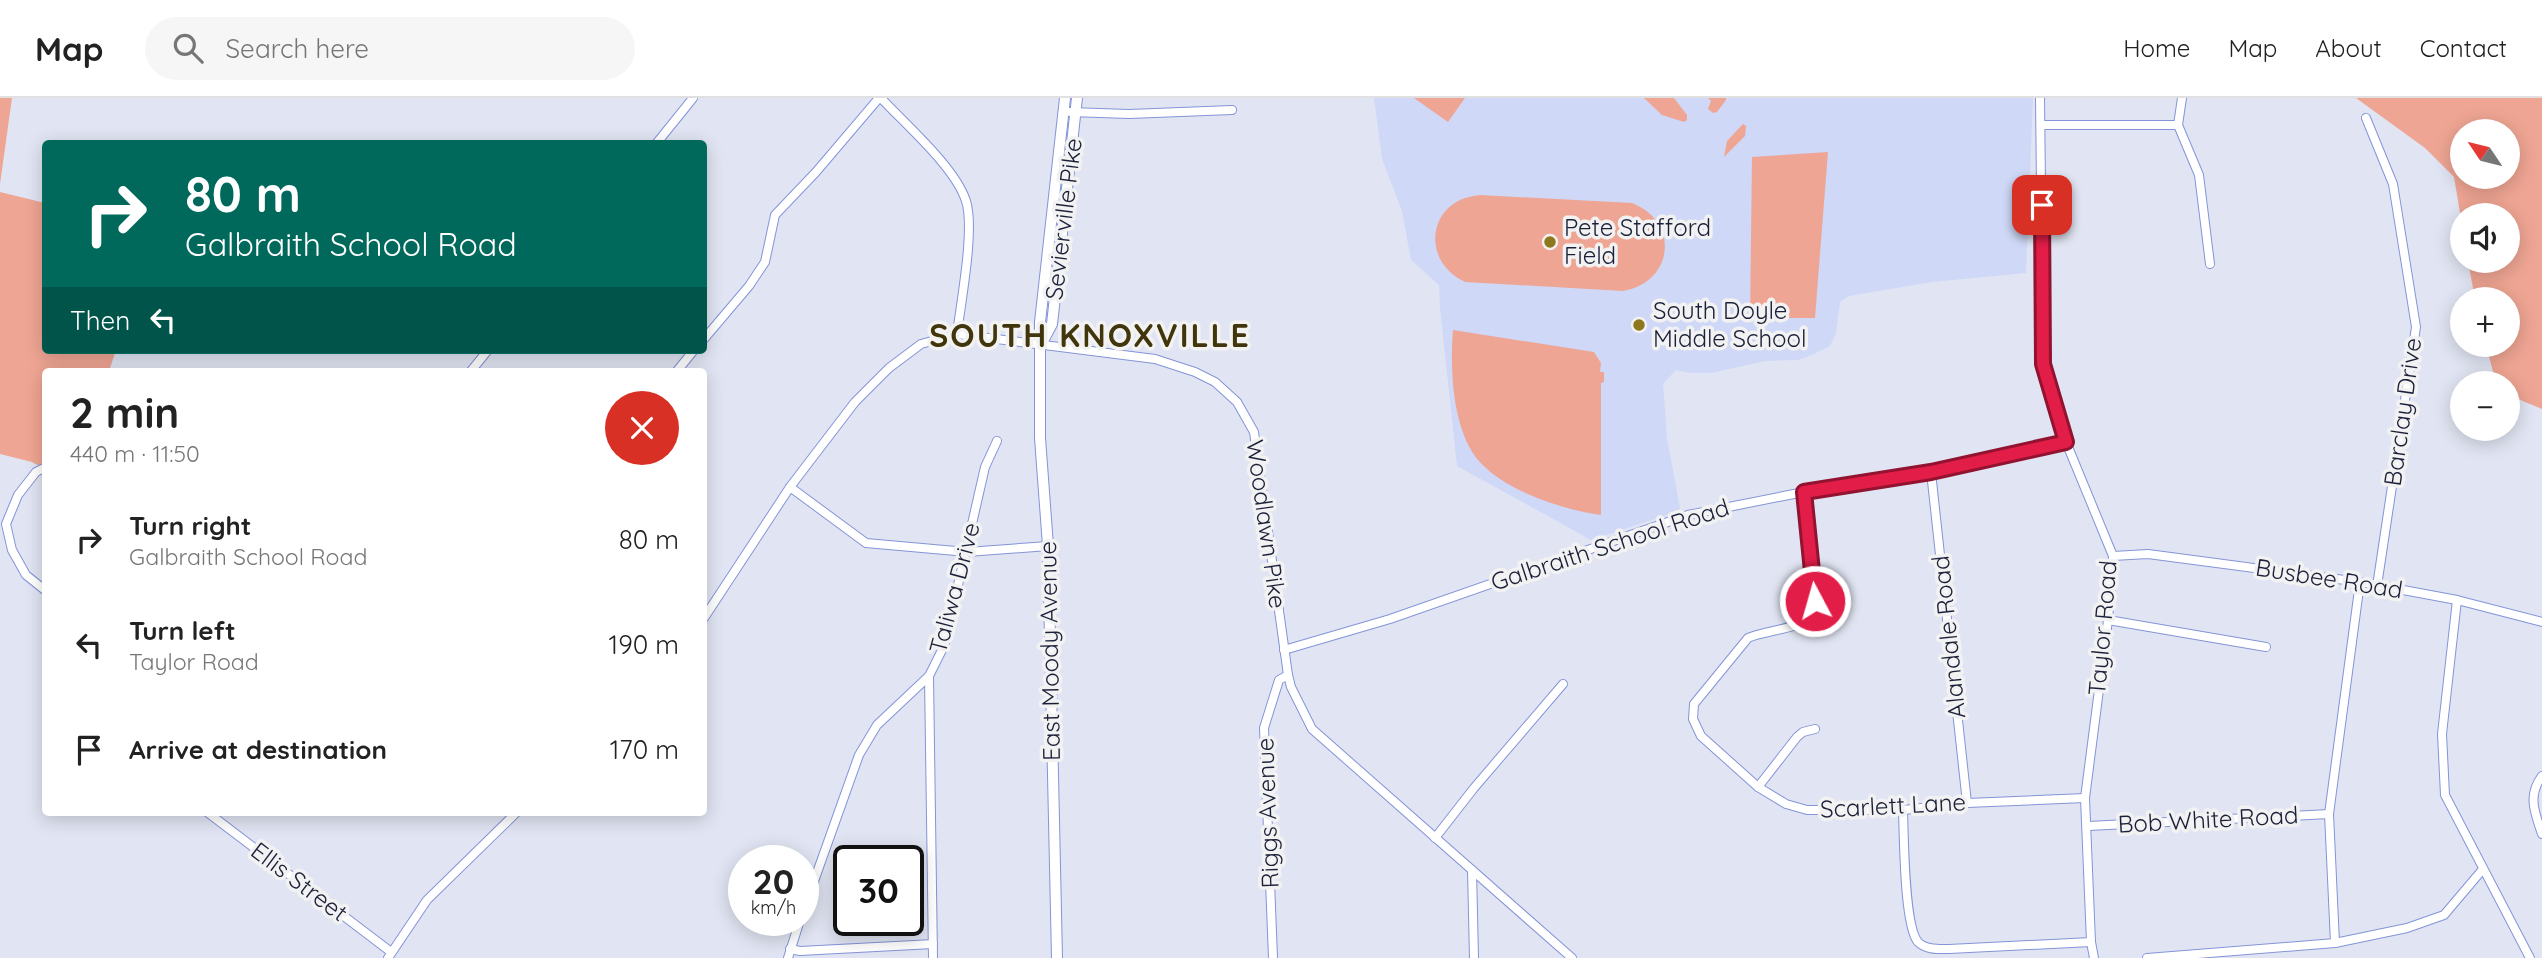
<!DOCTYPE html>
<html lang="en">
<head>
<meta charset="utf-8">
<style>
	body { margin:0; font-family:Quicksand,sans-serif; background:#f6f6f6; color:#222; height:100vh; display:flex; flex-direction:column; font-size:26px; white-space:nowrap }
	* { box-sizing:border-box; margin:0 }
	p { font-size:23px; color:#767676 }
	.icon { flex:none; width:38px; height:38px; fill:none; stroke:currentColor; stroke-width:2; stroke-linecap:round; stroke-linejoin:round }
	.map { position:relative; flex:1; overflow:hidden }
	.sheet { position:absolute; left:42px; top:270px; width:665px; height:448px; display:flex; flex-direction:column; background:#fff; border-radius:7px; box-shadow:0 4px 18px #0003 }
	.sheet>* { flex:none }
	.hud { position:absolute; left:42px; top:42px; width:665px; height:214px; border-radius:7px; box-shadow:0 4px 18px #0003; background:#00695c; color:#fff; overflow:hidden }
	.needle { width:46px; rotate:305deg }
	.tools { position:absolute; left:2450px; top:21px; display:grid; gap:14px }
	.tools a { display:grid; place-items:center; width:70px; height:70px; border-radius:50%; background:#fff; box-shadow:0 4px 18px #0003; font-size:35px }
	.speed { position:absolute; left:728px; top:747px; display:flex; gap:14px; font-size:35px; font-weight:700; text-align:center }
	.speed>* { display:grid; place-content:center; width:91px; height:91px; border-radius:50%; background:#fff; box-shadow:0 4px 18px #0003; line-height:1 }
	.speed small { font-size:18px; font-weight:400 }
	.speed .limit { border:4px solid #111; border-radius:10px; background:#fff; color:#111 }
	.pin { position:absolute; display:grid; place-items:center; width:60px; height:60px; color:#fff; margin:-30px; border-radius:14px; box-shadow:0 4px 10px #0006 }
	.me { position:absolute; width:77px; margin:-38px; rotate:354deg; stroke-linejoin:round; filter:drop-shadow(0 0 5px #0008) }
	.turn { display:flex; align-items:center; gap:24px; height:147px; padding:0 28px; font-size:32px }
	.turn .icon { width:91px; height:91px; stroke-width:2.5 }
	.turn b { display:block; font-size:49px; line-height:60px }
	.then { display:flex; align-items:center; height:66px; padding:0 28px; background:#0003; gap:14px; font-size:26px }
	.round { display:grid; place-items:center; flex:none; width:74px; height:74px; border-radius:37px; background:#f6f6f6 }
	.summary { display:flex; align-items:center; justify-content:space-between; height:119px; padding:0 28px }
	h1 { font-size:42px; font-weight:800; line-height:52px }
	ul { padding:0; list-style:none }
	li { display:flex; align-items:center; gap:21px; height:105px; padding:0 28px }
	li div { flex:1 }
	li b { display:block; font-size:26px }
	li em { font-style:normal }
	header { display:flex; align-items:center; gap:42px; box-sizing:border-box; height:98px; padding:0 35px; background:#fff; border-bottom:2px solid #e0e0e0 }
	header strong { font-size:33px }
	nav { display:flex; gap:38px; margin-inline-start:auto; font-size:24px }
	.search { width:490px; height:63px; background:#f6f6f6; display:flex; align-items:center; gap:18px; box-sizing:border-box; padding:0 24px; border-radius:38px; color:#767676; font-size:26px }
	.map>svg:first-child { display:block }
</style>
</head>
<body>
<header>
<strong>Map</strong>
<div class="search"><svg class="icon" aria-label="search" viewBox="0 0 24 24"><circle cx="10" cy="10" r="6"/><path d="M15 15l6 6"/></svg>Search here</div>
<nav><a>Home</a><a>Map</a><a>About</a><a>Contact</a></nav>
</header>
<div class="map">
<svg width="2542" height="860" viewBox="0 0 2542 860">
	<rect width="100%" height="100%" fill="#e1e5f3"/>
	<!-- built -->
	<path fill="#cfd8f7" d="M1374,0H2033L2026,175L1932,184L1849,198L1840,204L1836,235L1830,248L1812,257L1798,262L1765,263L1712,275H1690L1676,272L1663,286L1667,340L1680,410L1679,413L1591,442L1457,368L1440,210L1439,187L1411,162L1402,113L1382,61Z"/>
	<!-- green -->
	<g fill="#efa593" fill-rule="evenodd">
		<path d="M0,0H12L0,86Z"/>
		<path d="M1414,0H1465L1448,24Z"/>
		<path d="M1644,0H1674L1687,17V22L1684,24L1662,17Z"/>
		<path d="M1708,0H1726V2L1717,14L1713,15L1708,11L1711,3Z"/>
		<path d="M2356,0H2542V311L2508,297V285H2496L2486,247H2508V201H2475L2468,163H2508V117H2462V127L2454,79L2425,50ZM2462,33H2508V79H2462Z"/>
		<path d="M1743,26L1746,28L1745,38L1724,59L1727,43Z"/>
		<path d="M1828,54L1815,220H1750L1752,59Z"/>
		<path d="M0,94L45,105L46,252H116L109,273H46L45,371L32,364L0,356Z"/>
		<path d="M1480,97L1632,105C1680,124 1674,184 1623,193L1465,184C1419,162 1428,101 1480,97Z"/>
		<path d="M1453,232L1594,254L1601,265L1600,274H1604V284L1601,285V417C1561,412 1492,389 1471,352C1452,319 1450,268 1453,232Z"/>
	</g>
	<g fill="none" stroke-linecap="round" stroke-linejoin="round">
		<!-- minor casing -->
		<g stroke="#8494d7" stroke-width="10">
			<g id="minor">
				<path d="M881,0C906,27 955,69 966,103C975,131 961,203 957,236"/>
				<path d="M2040,0L2043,266L2066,344L2113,458L2108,522L2085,700L2091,844L2094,860"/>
				<path d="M1070,14L1129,16L1232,12"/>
				<path d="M2366,20L2393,86L2416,229L2377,488"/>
				<path d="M2041,27H2178"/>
				<path d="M2178,27L2199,77L2210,166"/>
				<path d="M2178,27L2182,0"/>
				<path d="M656,46L693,0"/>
				<path d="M704,241L749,188L765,164L775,117L816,74L879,0"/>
				<path d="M471,273L488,252"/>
				<path d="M677,273L694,252"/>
				<path d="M46,369L36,374L18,397L6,426L12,452L26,477L46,493"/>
				<path d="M1931,374L1967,705"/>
				<path d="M790,389L866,445L967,454L1048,448"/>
				<path d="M1804,394L1815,503C1813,508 1811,516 1808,520C1799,531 1762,533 1748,540L1694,606L1693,621L1701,638L1758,689L1786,706L1807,712H1903L1967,705L2085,700"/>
				<path d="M2113,458L2148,456L2360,484L2457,502L2542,524"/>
				<path d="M2457,502L2442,636L2445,697L2530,860"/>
				<path d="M704,520L790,389L855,304L889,270L921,246L957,236L1155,261L1195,274L1215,284L1237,304L1254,334L1288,577L1291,589L1312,631L1572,860"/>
				<path d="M2108,522L2266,549"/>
				<path d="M1284,552L1390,521L1688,417L1804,394L1931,374L2066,344"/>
				<path d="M929,578L933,860"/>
				<path d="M2542,678C2527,698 2535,715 2542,736"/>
				<path d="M1758,689L1797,639L1803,634L1815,631"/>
				<path d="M1903,712C1904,737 1904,828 1918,844C1926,852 1938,851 1949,851L2091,844"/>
				<path d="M207,714L391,854"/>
				<path d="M2088,728L2329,716"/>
				<path d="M1435,740L1474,690L1563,586"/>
				<path d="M1472,772L1474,860"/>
				<path d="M803,814L859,657L877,627L929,578L944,548L985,369L997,343"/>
				<path d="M2335,845L2329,716L2360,484"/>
				<path d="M790,851L800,853L933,846"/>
				<path d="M388,860L427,802L517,714"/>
				<path d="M788,860L800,822"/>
				<path d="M1273,860L1264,630L1279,582L1288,577"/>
				<path d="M2147,860L2335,845L2407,830L2444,817L2483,771"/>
			</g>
		</g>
		<!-- secondary casing -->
		<g stroke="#8494d7" stroke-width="12">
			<g id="secondary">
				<path d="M1042,245L1052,226L1077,0"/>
				<path d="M1057,860L1048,448L1040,340V224L1065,0"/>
			</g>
		</g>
		<!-- minor -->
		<use href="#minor" stroke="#fff" stroke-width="8"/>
		<!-- secondary -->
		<use href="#secondary" stroke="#fff" stroke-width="10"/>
	</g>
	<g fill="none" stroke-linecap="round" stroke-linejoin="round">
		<!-- route casing -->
		<g stroke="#92132f" stroke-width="18">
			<path id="route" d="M1815,503L1804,394L1931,374L2066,344L2043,266L2042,107"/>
		</g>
		<!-- route -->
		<use href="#route" stroke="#e11d48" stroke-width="12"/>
	</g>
	<!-- markers -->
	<g fill="#8e771c" stroke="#f2f2f2" stroke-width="2.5">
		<circle cx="1550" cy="144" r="7"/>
		<circle cx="1639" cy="227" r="7"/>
	</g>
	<g text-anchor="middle" stroke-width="7" stroke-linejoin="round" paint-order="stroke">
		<!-- street labels -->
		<g font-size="24" fill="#1b203a" stroke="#f2f2f2">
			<text transform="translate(1064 121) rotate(-83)" y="8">Sevierville Pike</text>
			<text transform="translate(2403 314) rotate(-82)" y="8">Barclay Drive</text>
			<text transform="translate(1266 426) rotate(82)" y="8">Woodlawn Pike</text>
			<text transform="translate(1610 447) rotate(-18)" y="8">Galbraith School Road</text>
			<text transform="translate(2329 481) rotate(9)" y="8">Busbee Road</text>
			<text transform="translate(955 490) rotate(-75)" y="8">Taliwa Drive</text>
			<text transform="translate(2103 530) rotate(-85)" y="8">Taylor Road</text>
			<text transform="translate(1949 539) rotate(-96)" y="8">Alandale Road</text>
			<text transform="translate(1050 553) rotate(-91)" y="8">East Moody Avenue</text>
			<text transform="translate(1893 708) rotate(-3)" y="8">Scarlett Lane</text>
			<text transform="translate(1268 715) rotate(-92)" y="8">Riggs Avenue</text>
			<text transform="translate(2208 722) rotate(-3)" y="8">Bob White Road</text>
			<text transform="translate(299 784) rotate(37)" y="8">Ellis Street</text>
		</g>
		<!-- poi labels -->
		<g font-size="24" fill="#1b203a" stroke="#f2f2f2" text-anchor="start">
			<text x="1564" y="138">Pete Stafford<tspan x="1564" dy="28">Field</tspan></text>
			<text x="1653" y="221">South Doyle<tspan x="1653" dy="28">Middle School</tspan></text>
		</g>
		<!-- district labels -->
		<g font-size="32" font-weight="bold" letter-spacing="2" fill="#41350b" stroke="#f2f2f2">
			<text x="1090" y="249">SOUTH KNOXVILLE</text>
		</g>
	</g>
</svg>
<div class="tools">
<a><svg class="needle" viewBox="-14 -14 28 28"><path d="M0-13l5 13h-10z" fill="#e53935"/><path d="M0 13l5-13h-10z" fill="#767676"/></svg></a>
<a><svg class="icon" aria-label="sound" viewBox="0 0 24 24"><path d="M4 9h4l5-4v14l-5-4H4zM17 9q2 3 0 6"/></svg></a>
<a>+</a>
<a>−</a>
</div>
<div class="speed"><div>20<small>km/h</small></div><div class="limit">30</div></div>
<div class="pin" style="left:2042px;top:107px;background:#d93025"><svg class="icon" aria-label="arrive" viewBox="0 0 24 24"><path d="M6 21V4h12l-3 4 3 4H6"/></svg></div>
<svg class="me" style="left:1815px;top:503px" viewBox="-20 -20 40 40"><circle r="17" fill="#e11d48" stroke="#fff" stroke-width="3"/><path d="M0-11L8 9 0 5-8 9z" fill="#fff"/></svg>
<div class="hud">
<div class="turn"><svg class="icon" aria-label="right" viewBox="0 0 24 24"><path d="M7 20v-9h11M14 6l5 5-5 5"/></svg><div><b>80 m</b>Galbraith School Road</div></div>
<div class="then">Then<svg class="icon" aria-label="left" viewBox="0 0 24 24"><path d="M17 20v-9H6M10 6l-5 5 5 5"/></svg></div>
</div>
<section class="sheet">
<div class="summary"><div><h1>2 min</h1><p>440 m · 11:50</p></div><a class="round" style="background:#d93025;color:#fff"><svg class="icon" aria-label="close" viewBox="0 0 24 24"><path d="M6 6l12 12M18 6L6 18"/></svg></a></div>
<ul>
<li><svg class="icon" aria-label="right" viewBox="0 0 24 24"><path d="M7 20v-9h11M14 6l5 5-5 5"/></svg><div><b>Turn right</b><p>Galbraith School Road</p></div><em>80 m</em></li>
<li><svg class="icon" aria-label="left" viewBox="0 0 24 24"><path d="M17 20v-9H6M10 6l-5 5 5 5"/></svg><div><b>Turn left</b><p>Taylor Road</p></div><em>190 m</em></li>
<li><svg class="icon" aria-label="arrive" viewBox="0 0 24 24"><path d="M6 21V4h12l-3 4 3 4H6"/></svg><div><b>Arrive at destination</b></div><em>170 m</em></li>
</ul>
</section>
</div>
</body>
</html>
